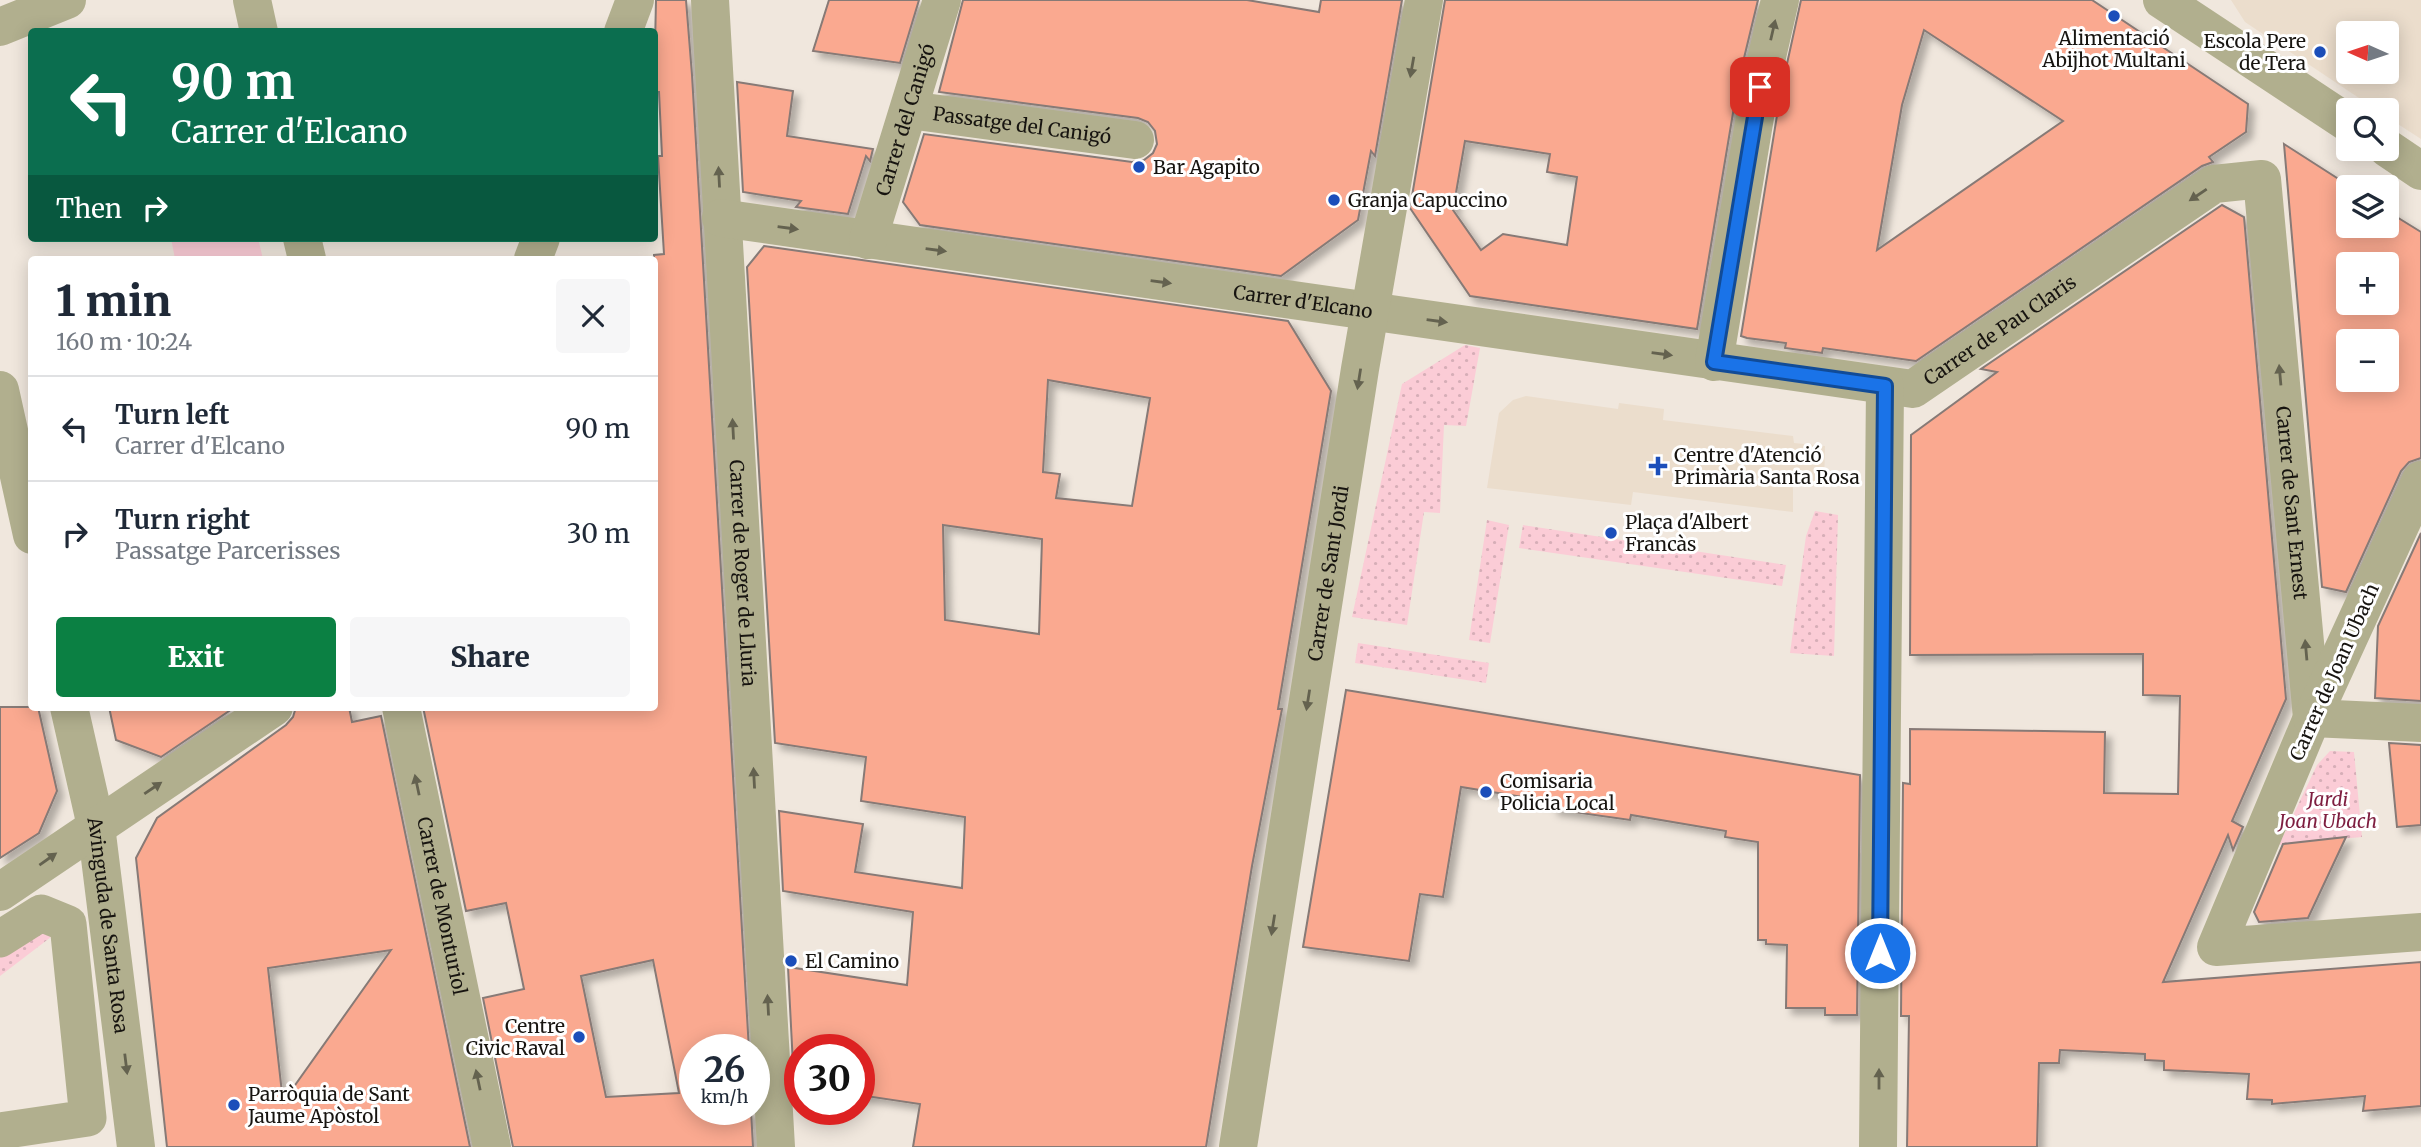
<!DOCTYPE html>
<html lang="en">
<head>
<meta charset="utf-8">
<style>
	body { margin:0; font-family:Merriweather,serif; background:#f6f6f7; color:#1f2937; height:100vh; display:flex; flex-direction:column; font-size:26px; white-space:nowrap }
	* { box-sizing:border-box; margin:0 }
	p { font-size:23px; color:#747a83 }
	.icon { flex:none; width:38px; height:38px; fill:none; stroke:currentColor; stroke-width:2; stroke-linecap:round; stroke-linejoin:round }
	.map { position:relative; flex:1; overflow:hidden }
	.panel { position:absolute; left:28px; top:256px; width:630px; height:455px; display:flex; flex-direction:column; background:#fff; border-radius:7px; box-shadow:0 4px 18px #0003 }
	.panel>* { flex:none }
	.top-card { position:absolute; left:28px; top:28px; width:630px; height:214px; border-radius:7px; box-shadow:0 4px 18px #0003; background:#0b6e4f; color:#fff; overflow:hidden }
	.needle { width:46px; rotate:273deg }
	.fabs { position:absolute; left:2336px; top:21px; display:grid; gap:14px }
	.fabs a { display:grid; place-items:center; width:63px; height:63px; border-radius:7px; background:#fff; box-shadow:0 4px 18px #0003; font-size:35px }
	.speed { position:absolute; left:679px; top:1034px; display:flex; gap:14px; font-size:35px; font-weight:700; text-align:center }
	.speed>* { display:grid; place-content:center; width:91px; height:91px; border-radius:50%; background:#fff; box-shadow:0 4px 18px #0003; line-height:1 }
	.speed small { font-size:18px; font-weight:400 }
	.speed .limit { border:10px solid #d22; background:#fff; color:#111 }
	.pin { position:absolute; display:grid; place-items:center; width:60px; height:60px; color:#fff; margin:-30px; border-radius:14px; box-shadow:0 4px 10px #0006 }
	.me { position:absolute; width:77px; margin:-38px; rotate:0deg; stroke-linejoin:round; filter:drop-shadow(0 0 5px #0008) }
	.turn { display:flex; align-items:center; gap:24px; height:147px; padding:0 28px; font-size:32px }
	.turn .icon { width:91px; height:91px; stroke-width:2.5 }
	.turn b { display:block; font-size:49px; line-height:60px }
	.then { display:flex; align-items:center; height:66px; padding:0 28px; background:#0003; gap:14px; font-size:26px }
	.round { display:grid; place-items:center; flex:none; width:74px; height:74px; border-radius:7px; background:#f6f6f7 }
	.headline { display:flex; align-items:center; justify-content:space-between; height:119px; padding:0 28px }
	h1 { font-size:42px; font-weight:800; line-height:52px }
	.primary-button { display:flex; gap:14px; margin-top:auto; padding:14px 28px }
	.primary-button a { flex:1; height:80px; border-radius:7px; background:#0b8043; color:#fff; font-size:28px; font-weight:800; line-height:80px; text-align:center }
	.primary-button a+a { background:#f6f6f7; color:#1f2937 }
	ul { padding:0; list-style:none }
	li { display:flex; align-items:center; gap:21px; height:105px; padding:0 28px; border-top:2px solid #e0e1e3 }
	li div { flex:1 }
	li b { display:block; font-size:26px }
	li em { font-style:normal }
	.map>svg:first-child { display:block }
</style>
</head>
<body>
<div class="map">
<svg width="2421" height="1147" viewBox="0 0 2421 1147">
	<defs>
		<pattern id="park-dots" width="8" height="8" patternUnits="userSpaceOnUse" patternTransform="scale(1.75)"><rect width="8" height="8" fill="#fbccd6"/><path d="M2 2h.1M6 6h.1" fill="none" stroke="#d6aeb7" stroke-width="1.8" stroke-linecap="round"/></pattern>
		<filter id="shadow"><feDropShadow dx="6" dy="6" stdDeviation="3.5" flood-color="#0004"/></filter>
	</defs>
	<rect width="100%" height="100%" fill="#f0e7dd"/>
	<!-- built -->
	<g fill="#ebddcc" fill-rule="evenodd">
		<path d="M2231,0H2421V139L2387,117V110H2377L2245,22ZM2348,33H2387V72H2348Z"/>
		<path d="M1526,396L1618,409L1619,403L1664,409L1663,420L1793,436L1794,443L1825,446L1824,487L1793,485V512L1633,492L1631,505L1487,488L1499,413L1513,400Z"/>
	</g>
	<!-- grass -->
	<path fill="#fbccd6" d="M171,238H258L263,259H175Z"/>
	<!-- park -->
	<g fill="url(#park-dots)">
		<path d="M1465,345L1480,348L1466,426L1444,425L1440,513L1424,512L1407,625L1352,617L1402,384Z"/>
		<path d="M1815,511L1838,515L1834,656L1790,653L1806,536Z"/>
		<path d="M1487,520L1509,525L1490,643L1469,640Z"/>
		<path d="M1523,525L1786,565L1782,586L1519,548Z"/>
		<path d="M1358,643L1489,663L1486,683L1355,663Z"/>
		<path d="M2330,751L2354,752L2362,837L2279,845L2317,765Z"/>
		<path d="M68,924L0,976V939Z"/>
	</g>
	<!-- building -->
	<g fill="#faa990" stroke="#877a76" stroke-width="2" fill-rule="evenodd" filter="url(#shadow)">
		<path d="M656,0H686L692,75L749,1050H695V1110H751L753,1147H513L483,998L524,989L506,903L466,911L423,707H654V255L664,254L658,156H662L659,92H654ZM653,960L679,1093L606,1097L581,976Z"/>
		<path d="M829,0H919L900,63L813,51Z"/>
		<path d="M963,0H1247L1319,12L1321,0H1402L1375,156L1371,151L1358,220L1281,276L920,225L903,202L924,134L1132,162L1144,160L1153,153L1157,144L1155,131L1148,122L1138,118L939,92Z"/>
		<path d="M1445,0H1758L1738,83L1697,329L1470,296L1410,208ZM1465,141L1550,154L1547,172L1577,177L1567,245L1503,234L1481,250L1453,210Z"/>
		<path d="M1801,0H2092L2248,104L2246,132L2209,157L2213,162L2202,166L1916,361L1823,348L1822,353L1785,348L1786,343L1747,338L1741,336L1781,91ZM1924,30L2063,121L1877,250L1902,105Z"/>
		<path d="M737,82L793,91L787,136L873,149L870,161L866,156L848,214L796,207L801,201L743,192Z"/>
		<path d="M2284,144L2351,187H2348V226H2387V211L2421,232V458L2409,462L2401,471L2346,592L2322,587ZM2348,264H2387V303H2348ZM2348,341H2387V380H2348Z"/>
		<path d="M2222,205L2244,217L2286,699L2232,821L2243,827L2233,850L2228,835L2163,982L2421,962V1106L2363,1111L2365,1096L2272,1104V1100L2247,1099L2249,1074L2164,1070V1061L2145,1060V1054L2060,1050L2059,1063H2039L2037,1147H1907L1909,1016H1901L1903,783L1910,784V729L2105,732L2104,793L2178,794L2180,696L2143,695V654L1910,655L1911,435L1997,372L1981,369Z"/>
		<path d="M764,246L1288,321L1331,391L1278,709H1282L1252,866L1206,1147H913L920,1104L859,1095V1050H800V1086L794,1085L788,967L907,985L913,912L783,891L779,811L863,824L855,872L962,888L965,817L861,801L866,757L775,743L747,267ZM1048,380L1150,398L1132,506L1056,498L1060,474L1043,472ZM943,525L1042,539L1039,634L945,620Z"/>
		<path d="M2421,533V701L2375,698L2378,626Z"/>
		<path d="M1346,690L1860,775L1857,1015H1825V1008H1786L1787,945L1766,944V940H1758V842L1725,837L1726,831L1631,815L1630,820L1552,809L1553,802L1461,787L1443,897L1420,894L1409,961L1303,947Z"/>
		<path d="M0,707H38L57,791L39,833L0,858Z"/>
		<path d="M109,707H235L161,757L116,740Z"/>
		<path d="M296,707H349L352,722L381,716L470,1147H167L136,858L157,818L286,725L293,717ZM391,950L283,1102L268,968Z"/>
		<path d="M2389,743L2421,745V825L2397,827Z"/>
		<path d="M2346,837L2308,918L2259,922L2254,912L2283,844Z"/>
	</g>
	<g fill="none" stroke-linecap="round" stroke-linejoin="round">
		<!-- pedestrian -->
		<path stroke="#b1af8e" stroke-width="37" d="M0,939L41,913L68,924L88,1118L0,1131"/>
		<!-- minor -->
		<g stroke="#b1af8e" stroke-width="38">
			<path d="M252,0L259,32"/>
			<path id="s1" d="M710,0L776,1147"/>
			<path d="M2162,0L2348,123"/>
			<path d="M0,27L67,0"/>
			<path d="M623,32L635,0"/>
			<path id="s2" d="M909,110L1135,140"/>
			<path d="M2387,148L2421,171"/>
			<path id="s3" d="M721,218L1913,389L2214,184L2262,179L2312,718"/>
			<path d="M302,238L307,259"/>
			<path id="s4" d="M868,240L942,0"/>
			<path d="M533,259L541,238"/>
			<path d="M1714,362L1760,87L1780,0"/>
			<path d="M0,390L32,535"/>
			<path d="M2421,480L2312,718L2216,947L2421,932"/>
			<path id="s5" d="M69,707L96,826L136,1147"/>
			<path id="s6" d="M401,707L492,1147"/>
			<path d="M2312,718L2421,723"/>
			<path d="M0,892L274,707"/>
			<path id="s7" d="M1238,1147L1360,369L1424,0"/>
			<path d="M1878,1147L1885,386"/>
		</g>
	</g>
	<!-- one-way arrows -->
	<defs><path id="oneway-solid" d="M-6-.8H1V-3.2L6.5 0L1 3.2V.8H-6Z" transform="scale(1.75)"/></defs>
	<g fill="#64624f">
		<use href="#oneway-solid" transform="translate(1773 30) rotate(-77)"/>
		<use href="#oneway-solid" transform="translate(1412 67) rotate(100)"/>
		<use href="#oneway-solid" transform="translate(719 177) rotate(-93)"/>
		<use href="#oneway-solid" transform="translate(2198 195) rotate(146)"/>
		<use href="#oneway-solid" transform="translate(788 228) rotate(8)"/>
		<use href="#oneway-solid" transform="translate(936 250) rotate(8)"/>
		<use href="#oneway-solid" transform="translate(1161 282) rotate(8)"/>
		<use href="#oneway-solid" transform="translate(1437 321) rotate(8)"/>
		<use href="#oneway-solid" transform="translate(1662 354) rotate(8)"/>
		<use href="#oneway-solid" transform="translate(2280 375) rotate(-95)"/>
		<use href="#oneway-solid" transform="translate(1359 379) rotate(99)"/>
		<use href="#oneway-solid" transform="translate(733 429) rotate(-93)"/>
		<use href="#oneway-solid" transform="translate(2306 650) rotate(-95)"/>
		<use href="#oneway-solid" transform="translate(1308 700) rotate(99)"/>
		<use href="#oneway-solid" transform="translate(754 778) rotate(-93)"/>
		<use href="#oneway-solid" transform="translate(417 785) rotate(-102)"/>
		<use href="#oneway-solid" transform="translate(153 788) rotate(-34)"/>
		<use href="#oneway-solid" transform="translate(48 859) rotate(-35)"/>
		<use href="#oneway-solid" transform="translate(1273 925) rotate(99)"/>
		<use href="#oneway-solid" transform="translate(768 1005) rotate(-93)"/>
		<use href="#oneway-solid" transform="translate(126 1064) rotate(83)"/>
		<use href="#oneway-solid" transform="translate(1879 1079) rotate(-90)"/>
		<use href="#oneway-solid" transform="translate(478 1080) rotate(-102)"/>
	</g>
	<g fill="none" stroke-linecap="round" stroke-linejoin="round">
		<!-- route casing -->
		<g stroke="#114b97" stroke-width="18">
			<path id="route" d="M1760,87L1714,362L1885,386L1880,953"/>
		</g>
		<!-- route -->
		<use href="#route" stroke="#1a73e8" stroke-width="12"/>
	</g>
	<!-- markers -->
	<g fill="#1b4eba" stroke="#fff" stroke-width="2.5">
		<circle cx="2114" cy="16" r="7"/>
		<circle cx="2320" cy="52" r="7"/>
		<circle cx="1139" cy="167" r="7"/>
		<circle cx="1334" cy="200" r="7"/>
		<path d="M1654.5 455.5h7v7h7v7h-7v7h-7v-7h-7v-7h7z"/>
		<circle cx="1611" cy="533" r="7"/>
		<circle cx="1486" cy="792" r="7"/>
		<circle cx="791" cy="961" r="7"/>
		<circle cx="579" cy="1037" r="7"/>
		<circle cx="234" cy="1105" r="7"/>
	</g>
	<g text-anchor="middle" stroke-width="6" stroke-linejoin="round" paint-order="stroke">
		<!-- poi labels -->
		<g font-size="19" fill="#171410" stroke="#fff" text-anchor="start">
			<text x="2114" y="45" text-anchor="middle">Alimentació<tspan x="2114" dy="22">Abijhot Multani</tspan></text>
			<text x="2306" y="48" text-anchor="end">Escola Pere<tspan x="2306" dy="22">de Tera</tspan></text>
			<text x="1153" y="174">Bar Agapito</text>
			<text x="1348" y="207">Granja Capuccino</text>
			<text x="1674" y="462">Centre d'Atenció<tspan x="1674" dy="22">Primària Santa Rosa</tspan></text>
			<text x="1625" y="529">Plaça d'Albert<tspan x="1625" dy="22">Francàs</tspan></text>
			<text x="1500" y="788">Comisaria<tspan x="1500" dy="22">Policia Local</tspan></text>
			<text x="805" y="968">El Camino</text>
			<text x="565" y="1033" text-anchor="end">Centre<tspan x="565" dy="22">Civic Raval</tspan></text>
			<text x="248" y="1101">Parròquia de Sant<tspan x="248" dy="22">Jaume Apòstol</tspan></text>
		</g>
		<!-- street labels -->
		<g font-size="19" fill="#171410" stroke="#fff">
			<text dy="7" stroke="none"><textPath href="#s4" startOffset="126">Carrer del Canigó</textPath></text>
			<text dy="7" stroke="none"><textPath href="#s2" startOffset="114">Passatge del Canigó</textPath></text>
			<text dy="7" stroke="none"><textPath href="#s3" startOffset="588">Carrer d'Elcano</textPath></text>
			<text dy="7" stroke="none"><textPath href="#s3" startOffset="1309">Carrer de Pau Claris</textPath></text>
			<text dy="7" stroke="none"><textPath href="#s3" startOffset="1942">Carrer de Sant Ernest</textPath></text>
			<text dy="7" stroke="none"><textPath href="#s7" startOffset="581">Carrer de Sant Jordi</textPath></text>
			<text dy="7" stroke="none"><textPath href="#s1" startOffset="574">Carrer de Roger de Lluria</textPath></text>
			<text transform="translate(2334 672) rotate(-66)" y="7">Carrer de Joan Ubach</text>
			<text dy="7" stroke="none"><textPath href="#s6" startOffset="203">Carrer de Monturiol</textPath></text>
			<text dy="7" stroke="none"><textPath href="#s5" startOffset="222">Avinguda de Santa Rosa</textPath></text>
		</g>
		<!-- park labels -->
		<g font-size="19" font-style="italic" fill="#7e1e40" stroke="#fff">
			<text x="2328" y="806">Jardi<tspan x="2328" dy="22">Joan Ubach</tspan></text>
		</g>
	</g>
</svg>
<div class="fabs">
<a><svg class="needle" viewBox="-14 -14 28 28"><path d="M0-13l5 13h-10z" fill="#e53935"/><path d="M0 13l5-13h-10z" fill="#747a83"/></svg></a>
<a><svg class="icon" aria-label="search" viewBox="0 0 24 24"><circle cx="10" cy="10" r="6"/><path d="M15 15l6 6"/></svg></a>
<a><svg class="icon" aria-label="layers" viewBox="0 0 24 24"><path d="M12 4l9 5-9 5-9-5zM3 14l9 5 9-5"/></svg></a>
<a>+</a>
<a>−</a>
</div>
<div class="speed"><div>26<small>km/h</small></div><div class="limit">30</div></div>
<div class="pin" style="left:1760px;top:87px;background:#d93025"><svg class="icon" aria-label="arrive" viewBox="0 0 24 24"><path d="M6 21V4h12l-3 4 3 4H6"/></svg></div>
<svg class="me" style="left:1880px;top:953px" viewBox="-20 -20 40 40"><circle r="17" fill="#1a73e8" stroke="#fff" stroke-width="3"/><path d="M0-11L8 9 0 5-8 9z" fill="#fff"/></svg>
<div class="top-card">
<div class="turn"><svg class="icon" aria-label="left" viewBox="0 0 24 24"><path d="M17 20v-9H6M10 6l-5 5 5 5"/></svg><div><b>90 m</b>Carrer d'Elcano</div></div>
<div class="then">Then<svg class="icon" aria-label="right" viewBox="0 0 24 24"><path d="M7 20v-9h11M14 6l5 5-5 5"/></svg></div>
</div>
<section class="panel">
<div class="headline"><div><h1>1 min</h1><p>160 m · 10:24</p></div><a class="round"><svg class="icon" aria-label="close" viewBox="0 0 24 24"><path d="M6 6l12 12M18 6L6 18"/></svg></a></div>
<ul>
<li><svg class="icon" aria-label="left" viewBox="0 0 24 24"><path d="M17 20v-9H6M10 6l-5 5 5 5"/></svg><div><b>Turn left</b><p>Carrer d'Elcano</p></div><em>90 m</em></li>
<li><svg class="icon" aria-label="right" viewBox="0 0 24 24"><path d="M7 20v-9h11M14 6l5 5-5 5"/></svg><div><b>Turn right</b><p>Passatge Parcerisses</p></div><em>30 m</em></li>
</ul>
<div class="primary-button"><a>Exit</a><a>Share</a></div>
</section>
</div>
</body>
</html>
